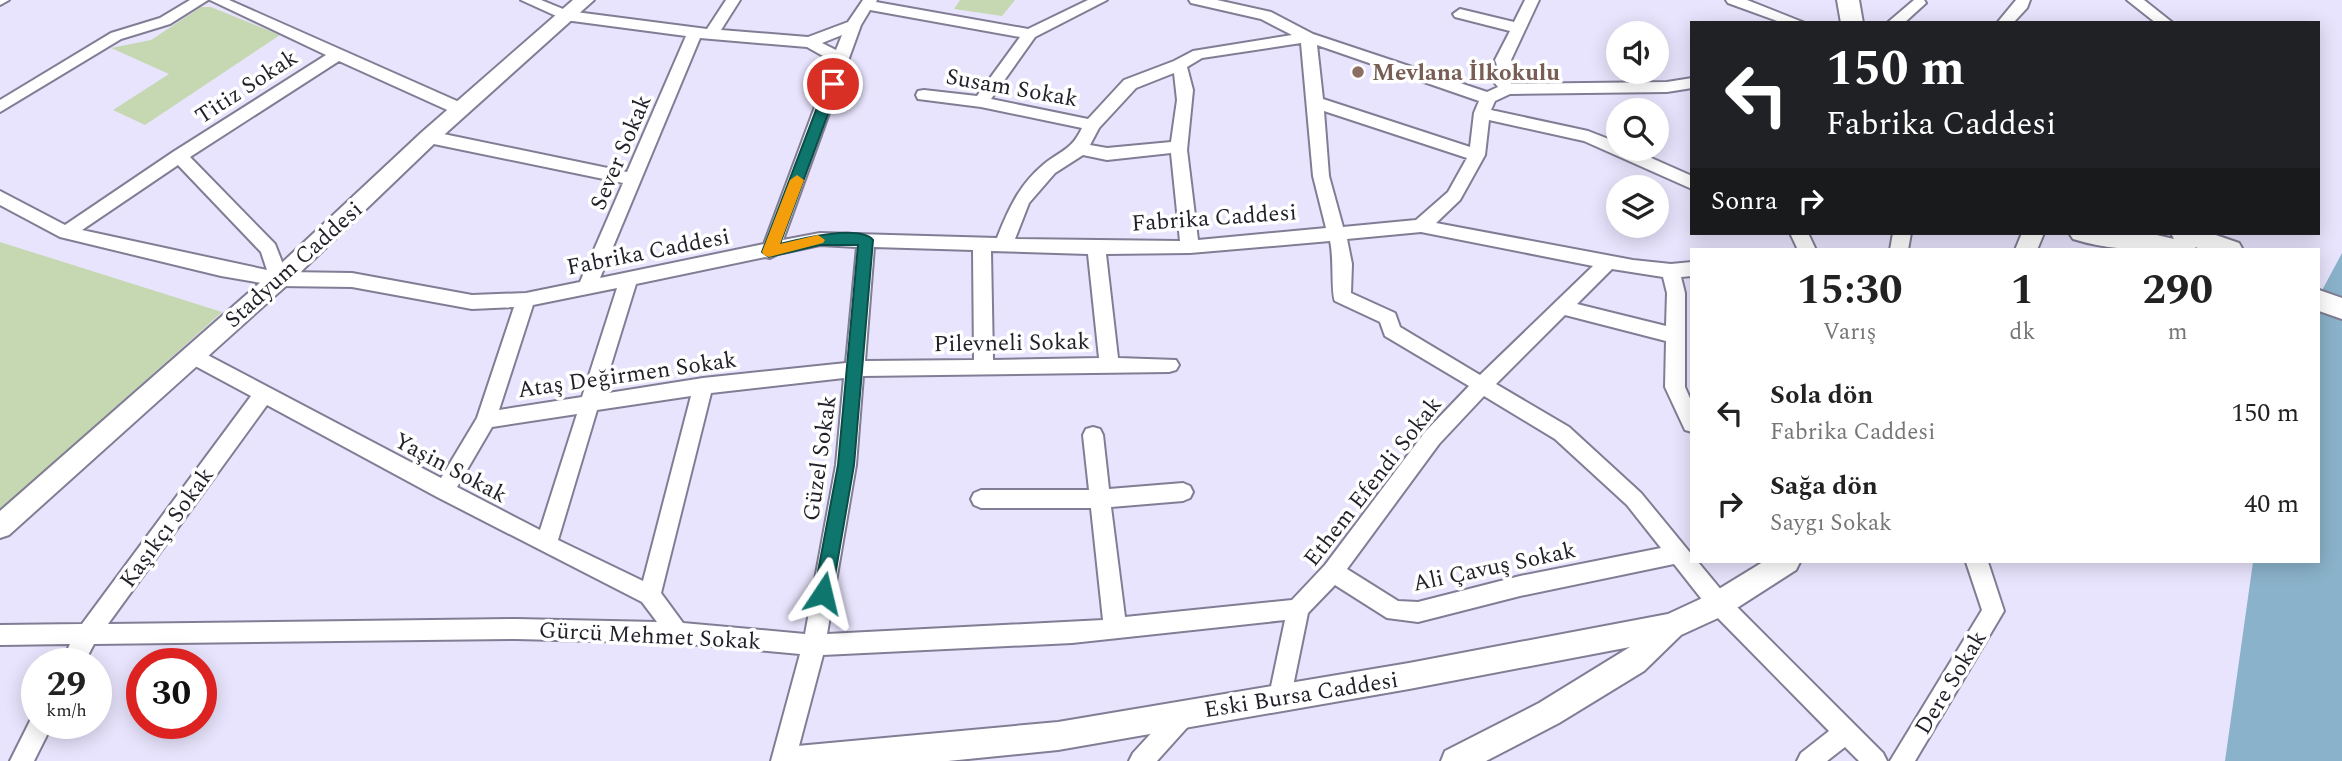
<!DOCTYPE html>
<html lang="tr">
<head>
<meta charset="utf-8">
<style>
	body { margin:0; font-family:Spectral,serif; background:#f2f2f2; color:#222; height:100vh; display:flex; flex-direction:column; font-size:26px; white-space:nowrap }
	* { box-sizing:border-box; margin:0 }
	p { font-size:23px; color:#767676 }
	.icon { flex:none; width:38px; height:38px; fill:none; stroke:currentColor; stroke-width:2; stroke-linecap:round; stroke-linejoin:round }
	.map { position:relative; flex:1; overflow:hidden }
	.side { position:absolute; left:1690px; top:248px; width:630px; height:315px; display:flex; flex-direction:column; background:#fff; border-radius:0px; box-shadow:0 4px 18px #0003 }
	.side>* { flex:none }
	.guide { position:absolute; left:1690px; top:21px; width:630px; height:214px; border-radius:0px; box-shadow:0 4px 18px #0003; background:#202124; color:#fff; overflow:hidden }
	.controls { position:absolute; left:1606px; top:21px; display:grid; gap:14px }
	.controls a { display:grid; place-items:center; width:63px; height:63px; border-radius:50%; background:#fff; box-shadow:0 4px 18px #0003; font-size:35px }
	.speed { position:absolute; left:21px; top:648px; display:flex; gap:14px; font-size:35px; font-weight:700; text-align:center }
	.speed>* { display:grid; place-content:center; width:91px; height:91px; border-radius:50%; background:#fff; box-shadow:0 4px 18px #0003; line-height:1 }
	.speed small { font-size:18px; font-weight:400 }
	.speed .limit { border:10px solid #d22; background:#fff; color:#111 }
	.pin { position:absolute; display:grid; place-items:center; width:60px; height:60px; color:#fff; margin:-30px; border:4px solid #fff; border-radius:50%; box-shadow:0 2px 7px #0007 }
	.me { position:absolute; width:77px; margin:-38px; rotate:10deg; stroke-linejoin:round; filter:drop-shadow(0 0 5px #0008) }
	.turn { display:flex; align-items:center; gap:24px; height:147px; padding:0 21px; font-size:32px }
	.turn .icon { width:91px; height:91px; stroke-width:2.5 }
	.turn b { display:block; font-size:49px; line-height:60px }
	.then { display:flex; align-items:center; height:66px; padding:0 21px; background:#0003; gap:14px; font-size:26px }
	.eta { display:flex; justify-content:space-evenly; align-items:center; height:119px; text-align:center }
	.eta b { font-size:42px; font-weight:700; line-height:49px }
	ul { padding:0; list-style:none }
	li { display:flex; align-items:center; gap:21px; height:91px; padding:0 21px }
	li div { flex:1 }
	li b { display:block; font-size:26px }
	li em { font-style:normal }
	.map>svg:first-child { display:block }
</style>
</head>
<body>
<div class="map">
<svg width="2342" height="761" viewBox="0 0 2342 761">
	<rect width="100%" height="100%" fill="#e8e4fd"/>
	<!-- green -->
	<g fill="#c6d8b1">
		<path d="M960,0H1015L1002,16L954,9Z"/>
		<path d="M201,7H211L280,35L145,125L113,110L169,74L111,48L151,40Z"/>
		<path d="M0,242L222,312L0,511Z"/>
	</g>
	<!-- water -->
	<path fill="#8ab2ca" d="M2342,253V761H2225L2253,562H2319V296Z"/>
	<g fill="none" stroke-linecap="round" stroke-linejoin="round">
		<!-- minor casing -->
		<g stroke="#817d94" stroke-width="4">
			<g id="minor">
				<path d="M0,0H9L0,5Z"/>
				<path d="M190,0H208L170,24L121,39L0,112V100L111,33L160,18Z"/>
				<path d="M210,0H229L466,105L468,109L460,114L454,113L339,61L190,157L275,244L286,272L352,273L472,295L526,293L580,282L623,183L429,143L423,141L421,137L423,133L429,131L627,172L686,36L565,20L521,0H541L568,11L707,29L726,0H740L721,30L808,37L848,22L863,0H877L876,2L1028,29L1088,0H1107L1035,37L991,99L1088,119L1124,80L1174,61L1193,51L1292,35L1261,19L1191,3L1189,0H1217L1271,12L1313,34L1487,92L1498,87L1494,82L1498,68L1495,60L1510,31L1455,17L1453,14L1460,9L1514,22L1525,0H1539L1511,60L1514,68L1511,84L1667,82L1692,78V88L1667,92L1510,94L1495,101L1491,110L1588,131L1619,143V149H1631L1692,176V189L1584,141L1489,120L1485,155L1460,200L1436,223L1633,260L1671,264L1692,262V276L1681,277L1685,293V387L1692,403V432L1685,430L1665,387L1666,341L1565,315L1496,384L1569,427L1641,493L1692,555V562H1698L1727,597L1883,753L1887,761H1859L1845,747L1827,761H1797L1801,753L1829,731L1711,611L1674,564L1520,596L1418,622L1387,618L1335,585L1308,613L1291,696L1288,704L1280,707L1272,704L1269,696L1285,620L1072,643L823,655L795,761H771L800,654L677,643L516,639L94,644L84,663H61L70,644L0,645V625L82,624L251,396L184,360L182,355L184,350L191,348L198,350L441,478L477,418L514,307L472,309L352,287L279,286L221,276L60,237L0,205V191L65,225L173,152L326,55ZM870,10L1020,37L977,96L924,90L918,91L916,95L918,99L981,107L1082,128C1071,151 1061,150 1043,165C1019,185 1008,210 997,238L820,233L783,240L861,25ZM842,35L836,50L822,43ZM700,38L807,47L832,61L764,244L600,278ZM1301,43L1313,176L1326,228L1198,240L1187,150L1193,90L1187,67L1202,58ZM1317,45L1479,101L1474,113L1470,147L1323,99ZM1174,73L1177,100L1171,142L1107,148L1090,145L1099,128L1136,88ZM1324,111L1467,158L1448,192L1416,220L1343,227L1329,176ZM1171,153L1180,241L1015,239L1029,203L1055,173L1083,155L1107,160ZM178,165L261,252L267,270L82,230ZM1421,232L1593,266L1480,375L1400,327L1395,313L1351,293L1352,264L1347,239ZM1330,241C1334,257 1331,293 1335,301L1380,322L1385,336L1469,386L1425,432L1325,565L1292,600L1125,617L1111,507L1183,501L1190,498L1193,492L1190,486L1183,483L1109,489L1103,435L1100,429L1093,427L1086,429L1083,435L1089,490H981L974,493L971,499L974,505L981,508H1091L1103,620L827,634L856,465L863,376L1169,372L1176,370L1179,365L1176,360L1118,358L1106,254L1190,253ZM820,245L857,247L846,363L703,378L602,394L636,284L765,257L770,258L778,254ZM874,247L973,250L974,360L865,361ZM991,251L1088,254L1099,358L993,360ZM1612,269L1663,277L1667,293L1666,326L1577,304ZM617,288L582,397L499,410L533,305ZM844,378L836,465L805,634L683,623L661,593L711,393ZM691,396L643,581L558,540L597,410ZM1484,396L1555,439L1627,505L1661,548L1520,576L1418,602L1398,601L1347,569L1439,444ZM267,405L437,497L642,602L657,622L516,619L108,624ZM577,414L540,530L457,487L492,427Z"/>
				<path d="M1726,0H1747L1805,23H1783L1728,3Z"/>
				<path d="M1914,0H1924L1926,3L1904,23H1887Z"/>
				<path d="M2016,0H2030L2027,8L2013,23H1997Z"/>
				<path d="M2127,0H2144L2173,23H2156Z"/>
				<path d="M1790,233H1808L1816,250H1798Z"/>
				<path d="M1893,233H1911L1908,250H1890Z"/>
				<path d="M1966,562H1988L2004,611L1915,761H1890L1982,610Z"/>
				<path d="M1185,702L1193,705L1197,713L1193,721L1157,761H1129L1133,753L1177,705Z"/>
				<path d="M37,714V723H53L34,761H10L33,715Z"/>
			</g>
		</g>
		<!-- tertiary casing -->
		<g stroke="#817d94" stroke-width="4">
			<g id="tertiary">
				<path d="M573,0H594L436,142L287,285L9,535L0,538V511L271,273L422,132Z"/>
				<path d="M2022,233H2044L2037,250H2015Z"/>
				<path d="M1763,562H1800L1796,570L1729,613L1681,635L1644,671L1559,723L1486,761H1441L1445,751L1539,703L1630,647L1409,689L1058,750L948,761H782L786,751L797,746L1058,722L1409,663L1668,614L1709,595Z"/>
			</g>
		</g>
		<!-- secondary casing -->
		<g stroke="#817d94" stroke-width="4">
			<g id="secondary">
				<path d="M1837,0H1859L1863,23H1841Z"/>
				<path d="M2069,233H2148L2174,239L2171,233H2210L2239,243L2243,250H2204L2195,247L2197,250C2155,250 2114,252 2073,239Z"/>
				<path d="M2319,290L2342,298V319L2319,311Z"/>
			</g>
		</g>
		<!-- minor -->
		<use href="#minor" fill="#fff" fill-rule="evenodd"/>
		<!-- tertiary -->
		<use href="#tertiary" fill="#fff" fill-rule="evenodd"/>
		<!-- secondary -->
		<use href="#secondary" fill="#fff" fill-rule="evenodd"/>
	</g>
	<!-- route -->
	<path fill="#0f766e" stroke="#0a4d48" stroke-width="2" d="M833,79L839,84L780,244C799,239 860,224 873,240L854,465L832,593L829,599L823,601L817,599L814,593L838,465L858,245H820L769,257L762,252L826,84Z"/>
	<!-- slow -->
	<path fill="#f59e0b" d="M797,175L804,180L780,244L818,235L825,240L823,243L769,257L764,255L762,252L790,180Z"/>
	<!-- markers -->
	<circle fill="#8d6e63" stroke="#fff" stroke-width="2.5" cx="1358" cy="72" r="7"/>
	<g text-anchor="middle" stroke-width="7" stroke-linejoin="round" paint-order="stroke">
		<!-- education labels -->
		<g font-size="23" font-weight="bold" fill="#785e54" stroke="#fff" text-anchor="start">
			<text x="1372" y="80">Mevlana İlkokulu</text>
		</g>
		<!-- street labels -->
		<g font-size="23" fill="#211f28" stroke="#fff">
			<text transform="translate(246 86) rotate(-33)" y="8">Titiz Sokak</text>
			<text transform="translate(1012 87) rotate(10)" y="8">Susam Sokak</text>
			<text transform="translate(620 152) rotate(-67)" y="8">Sever Sokak</text>
			<text transform="translate(1214 217) rotate(-4)" y="8">Fabrika Caddesi</text>
			<text transform="translate(648 251) rotate(-11)" y="8">Fabrika Caddesi</text>
			<text transform="translate(293 264) rotate(-42)" y="8">Stadyum Caddesi</text>
			<text transform="translate(1012 342) rotate(-1)" y="8">Pilevneli Sokak</text>
			<text transform="translate(627 374) rotate(-8)" y="8">Ataş Değirmen Sokak</text>
			<text transform="translate(819 458) rotate(-82)" y="8">Güzel Sokak</text>
			<text transform="translate(451 467) rotate(28)" y="8">Yaşin Sokak</text>
			<text transform="translate(1372 481) rotate(-52)" y="8">Ethem Efendi Sokak</text>
			<text transform="translate(166 527) rotate(-54)" y="8">Kaşıkçı Sokak</text>
			<text transform="translate(1494 566) rotate(-12)" y="8">Ali Çavuş Sokak</text>
			<text transform="translate(650 635) rotate(3)" y="8">Gürcü Mehmet Sokak</text>
			<text transform="translate(1950 682) rotate(-59)" y="8">Dere Sokak</text>
			<text transform="translate(1301 694) rotate(-9)" y="8">Eski Bursa Caddesi</text>
		</g>
	</g>
</svg>
<div class="controls">
<a><svg class="icon" aria-label="sound" viewBox="0 0 24 24"><path d="M4 9h4l5-4v14l-5-4H4zM17 9q2 3 0 6"/></svg></a>
<a><svg class="icon" aria-label="search" viewBox="0 0 24 24"><circle cx="10" cy="10" r="6"/><path d="M15 15l6 6"/></svg></a>
<a><svg class="icon" aria-label="layers" viewBox="0 0 24 24"><path d="M12 4l9 5-9 5-9-5zM3 14l9 5 9-5"/></svg></a>
</div>
<div class="speed"><div>29<small>km/h</small></div><div class="limit">30</div></div>
<div class="pin" style="left:833px;top:84px;background:#d93025"><svg class="icon" aria-label="arrive" viewBox="0 0 24 24"><path d="M6 21V4h12l-3 4 3 4H6"/></svg></div>
<svg class="me" style="left:823px;top:593px" viewBox="-20 -20 40 40"><path d="M0-17L14 15 0 8-14 15z" fill="#0f766e" stroke="#fff" stroke-width="4"/></svg>
<div class="guide">
<div class="turn"><svg class="icon" aria-label="left" viewBox="0 0 24 24"><path d="M17 20v-9H6M10 6l-5 5 5 5"/></svg><div><b>150 m</b>Fabrika Caddesi</div></div>
<div class="then">Sonra<svg class="icon" aria-label="right" viewBox="0 0 24 24"><path d="M7 20v-9h11M14 6l5 5-5 5"/></svg></div>
</div>
<section class="side">
<div class="eta">
<div><b>15:30</b><p>Varış</p></div>
<div><b>1</b><p>dk</p></div>
<div><b>290</b><p>m</p></div>
</div>
<ul>
<li><svg class="icon" aria-label="left" viewBox="0 0 24 24"><path d="M17 20v-9H6M10 6l-5 5 5 5"/></svg><div><b>Sola dön</b><p>Fabrika Caddesi</p></div><em>150 m</em></li>
<li><svg class="icon" aria-label="right" viewBox="0 0 24 24"><path d="M7 20v-9h11M14 6l5 5-5 5"/></svg><div><b>Sağa dön</b><p>Saygı Sokak</p></div><em>40 m</em></li>
</ul>
</section>
</div>
</body>
</html>
